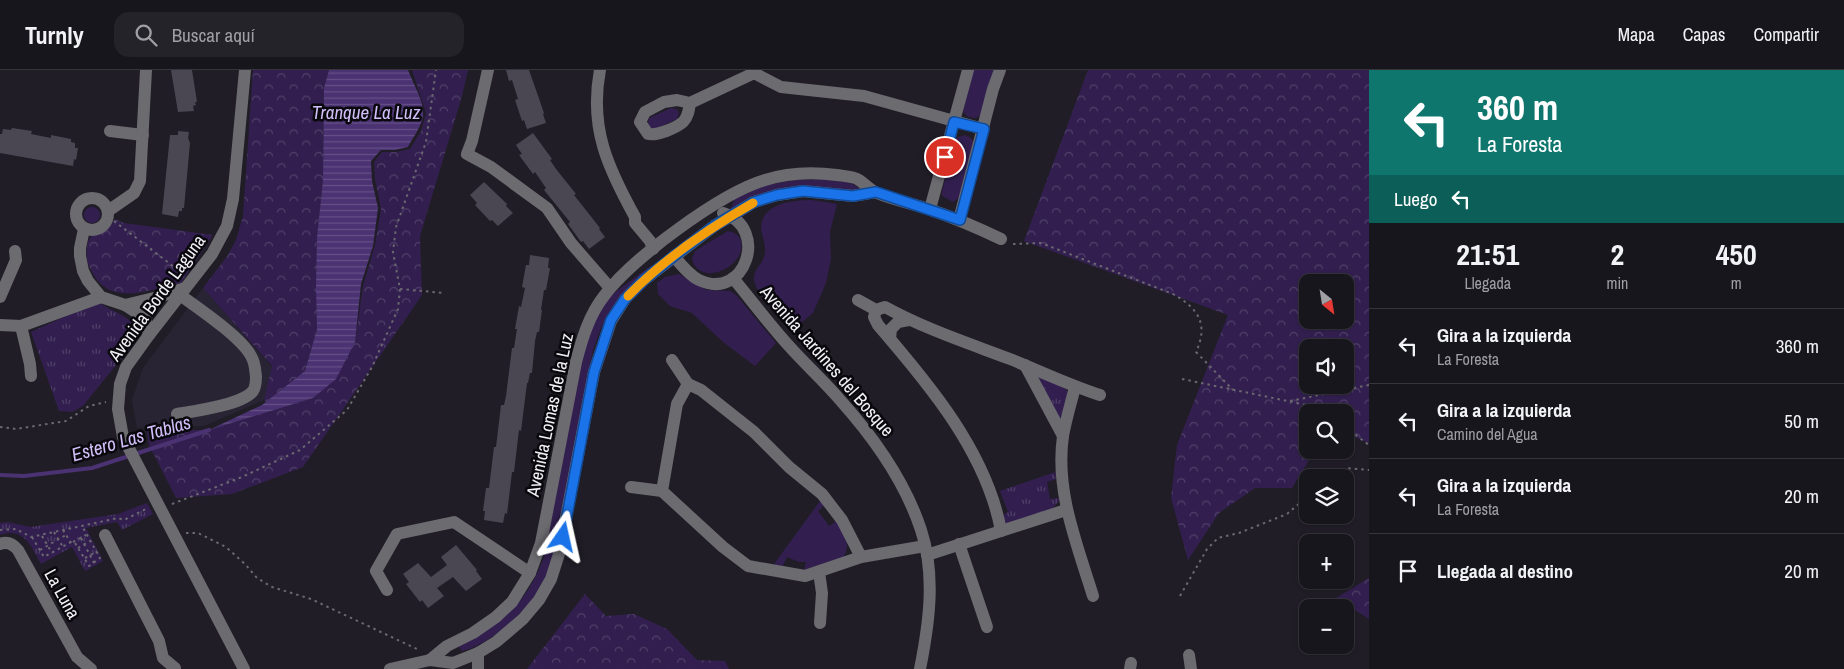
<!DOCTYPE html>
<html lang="es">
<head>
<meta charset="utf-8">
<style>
	body { margin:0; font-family:"Archivo Narrow",sans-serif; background:#25232a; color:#f1f3f6; height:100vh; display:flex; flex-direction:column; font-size:19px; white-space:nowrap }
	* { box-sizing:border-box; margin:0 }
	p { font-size:16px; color:#9f9fa4 }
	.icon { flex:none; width:28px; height:28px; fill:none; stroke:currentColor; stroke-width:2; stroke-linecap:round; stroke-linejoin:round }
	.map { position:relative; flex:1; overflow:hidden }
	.panel { display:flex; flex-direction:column; background:#18161d; width:475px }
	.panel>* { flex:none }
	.guide { background:#0f766e; color:#fff; overflow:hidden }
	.needle { width:32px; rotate:150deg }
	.controls { position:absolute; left:1299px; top:204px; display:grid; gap:10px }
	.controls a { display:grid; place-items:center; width:55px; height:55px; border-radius:10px; background:#18161d; box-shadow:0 1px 4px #0004,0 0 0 1px #36353b; font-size:25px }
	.pin { position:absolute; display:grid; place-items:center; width:42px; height:42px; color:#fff; margin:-21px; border:2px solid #fff; border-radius:50%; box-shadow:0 1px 5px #0007 }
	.me { position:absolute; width:55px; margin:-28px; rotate:11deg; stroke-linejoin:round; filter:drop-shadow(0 0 4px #0008) }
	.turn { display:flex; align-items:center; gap:18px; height:105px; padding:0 25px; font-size:22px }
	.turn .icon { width:65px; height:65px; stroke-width:2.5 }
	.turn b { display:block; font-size:35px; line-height:42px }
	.then { display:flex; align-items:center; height:48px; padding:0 25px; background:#0003; gap:10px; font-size:19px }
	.eta { display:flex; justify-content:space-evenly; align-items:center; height:85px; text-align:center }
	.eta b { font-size:30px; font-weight:800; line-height:35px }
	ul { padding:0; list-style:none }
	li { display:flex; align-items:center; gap:15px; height:75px; padding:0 25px; border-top:1px solid #36353b }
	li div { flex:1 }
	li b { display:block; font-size:19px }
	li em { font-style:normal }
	header { display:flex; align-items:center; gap:30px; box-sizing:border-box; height:70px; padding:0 25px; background:#18161d; border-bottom:1px solid #36353b }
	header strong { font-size:24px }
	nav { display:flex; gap:28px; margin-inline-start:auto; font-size:18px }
	.search { width:350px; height:45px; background:#25232a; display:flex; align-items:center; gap:12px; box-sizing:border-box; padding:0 18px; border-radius:15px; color:#9f9fa4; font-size:19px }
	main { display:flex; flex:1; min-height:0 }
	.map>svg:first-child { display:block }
</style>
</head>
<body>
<header>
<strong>Turnly</strong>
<div class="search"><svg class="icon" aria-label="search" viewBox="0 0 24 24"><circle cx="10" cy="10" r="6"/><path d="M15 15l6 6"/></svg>Buscar aquí</div>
<nav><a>Mapa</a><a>Capas</a><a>Compartir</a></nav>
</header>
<main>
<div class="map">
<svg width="1369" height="599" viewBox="0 0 1369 599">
	<defs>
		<pattern id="forest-crowns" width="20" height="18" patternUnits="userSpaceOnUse" patternTransform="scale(1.25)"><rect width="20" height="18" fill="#321f4f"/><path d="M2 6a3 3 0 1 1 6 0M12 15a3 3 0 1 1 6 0" fill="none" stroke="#504069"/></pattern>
		<pattern id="park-tufts" width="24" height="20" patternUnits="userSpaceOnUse" patternTransform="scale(1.25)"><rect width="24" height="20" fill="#321f4f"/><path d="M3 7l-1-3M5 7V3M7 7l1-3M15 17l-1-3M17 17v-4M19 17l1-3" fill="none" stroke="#504069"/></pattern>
		<pattern id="water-rules" width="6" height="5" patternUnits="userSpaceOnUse" patternTransform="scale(1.25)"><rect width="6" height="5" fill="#4b3272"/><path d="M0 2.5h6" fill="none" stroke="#655087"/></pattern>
	</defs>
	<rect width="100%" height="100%" fill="#201d27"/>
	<!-- built -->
	<path fill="#282433" d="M203,218L272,297L264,330L204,356L137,358L132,330L143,298Z"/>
	<!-- green -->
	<g fill="#321f4f">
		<path d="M973,0H994L982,44L976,48L968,47L963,42Z"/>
		<path d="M671,38L677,39L679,43L677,49L655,59L650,58L648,53L649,48Z"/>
		<path d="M965,65L971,68L975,75L960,127L953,132L942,126V122L955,68Z"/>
		<path d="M797,110C814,110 848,106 860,119L853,121L828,118L730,140L735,128L765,115Z"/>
		<path d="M812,130L837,134L830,162L831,189L826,213L813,243L792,260C781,248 760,229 755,214C750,201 763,196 765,183C766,173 761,165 761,156C763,133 794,130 812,130Z"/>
		<circle cx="92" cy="145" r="8"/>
		<path d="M728,161C733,162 738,164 740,169C751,194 700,220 692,189L695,181Z"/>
		<path d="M653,194L617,231L601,258L593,280L553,488C549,497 547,506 543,514C530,539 490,575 462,581L459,577L461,575C503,553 527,533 544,487L578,298L592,255L610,226Z"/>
		<path d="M679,204L707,220L730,221L737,226L776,273L755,296L723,272L692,243L670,236L658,224L657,213L665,207Z"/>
		<path d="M820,431L825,435L818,441L829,456L838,450C844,465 852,473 843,488L804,500L806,492H799L787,487L783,496L774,494Z"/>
	</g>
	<!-- forest -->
	<g fill="url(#forest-crowns)" fill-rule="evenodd">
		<path d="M253,0H329L324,18L323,110L317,168V259L305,301L266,332L264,330L272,296L203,218L228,185L236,170L243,146Z"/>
		<path d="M412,0H468L462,26L420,166L422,225L303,397L232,424L176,428L149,375L147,360H209L313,328L355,272L363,216L375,175L381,139L375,109L374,92L382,82H396L410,79L421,61L426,43Z"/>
		<path d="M1088,0H1369V373L1345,363V342H1308V380H1315L1292,418H1255L1219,443L1188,490L1171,428L1177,375L1228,245L1024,171ZM1308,212H1345V250H1308ZM1308,278H1345V315H1308Z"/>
		<path d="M115,149L124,153L213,165L181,213C149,220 109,238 91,200C86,192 85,178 89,170C93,161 108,162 115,149Z"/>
		<path d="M1369,508V549L1336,528Z"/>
		<path d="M585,524L606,546L634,544L667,559L697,590L725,591L729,599H527Z"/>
	</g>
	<!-- park -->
	<g fill="url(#park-tufts)">
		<path d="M100,233C112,243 144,249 136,270L83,336L72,342L59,341L31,262L66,246Z"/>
		<path d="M1037,305L1066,319L1068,323L1062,350L1059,351Z"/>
		<path d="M1055,402L1056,409L1047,412L1050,429L1059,428V431L1051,440L1007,454L1002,451L1001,446L1008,442L1000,421Z"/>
		<path d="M147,433L153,444L122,460L117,452L86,458L103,491L85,501L72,477L41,494C31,476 24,457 0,465V453L8,452L30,457L118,444Z"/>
	</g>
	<!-- water -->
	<path fill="url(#water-rules)" d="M329,0H408C413,14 424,30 423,45C422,56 413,67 408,77L395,80H381L371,91L372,111L378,138L373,176L361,214L355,272L336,309L313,328L209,360L262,335L305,301L317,259L316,217L317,167L323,110L324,18Z"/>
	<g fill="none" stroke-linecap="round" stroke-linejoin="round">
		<!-- stream -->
		<path stroke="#4b3272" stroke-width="4" d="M0,405L24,406L92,398L209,360"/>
	</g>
	<!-- building -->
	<g fill="#4b4752">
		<path d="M171,0H192L197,32H195L196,35L193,36L194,41L178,42Z"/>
		<path d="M506,0H529L544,43L543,44L546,53L527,59L524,50L522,51L515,30L518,29L512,10L509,11Z"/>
		<path d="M12,58L32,61L31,64L51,68V65L71,69V72L75,73V78H78L76,90L74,89L73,96L0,83V64H2L3,59L11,60Z"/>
		<path d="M178,61L189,62L188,68L190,73L184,138H182V141H179L178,147L162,144L170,65H178Z"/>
		<path d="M533,63L552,89L550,90L556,99L576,124L574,125L600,158L599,159L605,167L589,179L583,171L581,172L568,154L570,152L544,120L546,118L535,102L533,104L519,85L522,84L516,75Z"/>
		<path d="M484,112L507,134L506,136L513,143L498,156L492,150L490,151L475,135L477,133L470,125Z"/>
		<path d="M530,185L549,188L548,198H550L546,220H544L541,240H542L539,262H537L535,271L532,303H530L528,313H527L521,361L519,360L514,402H512L507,444L505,443L503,453L484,450L485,441H483L486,418H489L494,377H496L501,335H504L506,326L512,278H514L517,259H515L519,236L521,237L525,218L522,217L526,195H529Z"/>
		<path d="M456,475L477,500L476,501L482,509L466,521L453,507L437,518L444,526L428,538L422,530L420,532L406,514L409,512L403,504L418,493L431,507L447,495L441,487Z"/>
	</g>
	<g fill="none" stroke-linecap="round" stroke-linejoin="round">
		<!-- path -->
		<g stroke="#6b6871" stroke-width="2" stroke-dasharray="2.5 4" stroke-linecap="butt">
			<path d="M114,151L182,203"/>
			<path d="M1013,174L1041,173L1173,224C1198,238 1209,254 1196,282L1233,320"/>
			<path d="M400,219L444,223"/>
			<path d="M1182,309L1316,337L1324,342"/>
			<path d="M1290,331L1369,315"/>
			<path d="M0,357L16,359L66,351L89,336L106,332"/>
			<path d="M1345,357L1369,375"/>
			<path d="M1332,408L1346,398L1369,400"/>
			<path d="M172,434L242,407L300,380L347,340L372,297L398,239L400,219L393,182L396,157L426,72L436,0"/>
			<path d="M0,460L16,459L31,467L118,448L124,450L148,438"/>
			<path d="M63,460L71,473"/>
			<path d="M54,462L63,477"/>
			<path d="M186,463H198L226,477L245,494L257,508L272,517L311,529L419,580"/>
			<path d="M42,466L52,483"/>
			<path d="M32,467L44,487L71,472L75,473L89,496L100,488L82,456"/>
			<path d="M81,468L94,493"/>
			<path d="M73,472L86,465"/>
			<path d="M78,478L90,471"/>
			<path d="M40,480L66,465"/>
			<path d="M85,488L96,482"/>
			<path d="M1180,526L1207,479L1218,468L1239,463L1287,444L1308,426"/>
		</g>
		<!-- minor -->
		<g stroke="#6c6b70" stroke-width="12">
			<path d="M488,0L472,71L467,84L491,97L547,138L571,173L610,218"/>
			<path d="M600,0C589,58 608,98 635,147V153L650,171L653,179"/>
			<path d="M752,0L754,3L781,17L864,26L983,59"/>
			<path d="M690,33C689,40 688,47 683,52C676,58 657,66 648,64L640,52L645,42L664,32L677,30L690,33L754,3"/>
			<path d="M110,61L143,65"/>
			<circle cx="92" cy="144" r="16"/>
			<path d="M930,139L968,0"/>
			<path d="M108,141L134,123L140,111L146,0"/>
			<path d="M959,150L993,19L1000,0"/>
			<path d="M84,159L80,178V186L83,201L88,211L101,227L125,235L145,248L149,265"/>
			<path d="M674,186C681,195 689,205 699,210C745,232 770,158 723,143"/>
			<path d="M733,208C752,231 769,254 789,276C806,295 825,312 841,331C875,369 905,411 921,460C936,505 929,554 920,599"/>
			<path d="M0,227L16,190L15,181"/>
			<path d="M858,230L876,240L885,237C925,259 968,273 1010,289C1040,301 1069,315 1100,325"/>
			<path d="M125,235L162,226L185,218"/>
			<path d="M876,240L874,247L878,255C929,314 987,383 1001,461"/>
			<path d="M0,255L21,256L101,227"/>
			<path d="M21,256L30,294L31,306"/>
			<path d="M890,269L891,259L898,252L909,250"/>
			<path d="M672,290L688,314L701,320L754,362L789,397L822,424L842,450L861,487"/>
			<path d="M1025,295L1063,366"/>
			<path d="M688,314L677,334L662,421L723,477L748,496L805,506L861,487L925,476"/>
			<path d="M1075,317C1071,333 1066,349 1063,366C1055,421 1077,474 1093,526"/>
			<path d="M177,344C195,341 242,335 253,321C256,317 256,311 256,306C255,300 255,293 252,288C244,269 198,238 180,225"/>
			<path d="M631,417L662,421"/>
			<path d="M105,465L159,571L163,588L175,598"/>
			<path d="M0,474C7,471 13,474 18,480L77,587L91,599"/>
			<path d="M959,474L987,557"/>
			<path d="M927,485L1066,440"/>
			<path d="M819,502L822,523L820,553"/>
			<path d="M387,520L376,501L397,464L454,452L530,503"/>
			<path d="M1189,585L1191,599"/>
			<path d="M430,590L447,576L473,563L496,547L512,532L530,503L541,473L576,292C582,269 589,245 604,226C631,189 721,123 765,110C787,103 814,102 837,105C843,106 853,106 859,110C865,114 870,120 877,123C894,130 914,134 931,140C955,148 978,158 1001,169"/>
			<path d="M244,599L123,367L118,339L120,314L126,297L149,265L212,184L227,156L233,129L245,0"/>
			<path d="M390,599L430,590L453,593L478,583L496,572L523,549L539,530L551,509L559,484L594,302L611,251L625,229L644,210L714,156L754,132L777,125L803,121L853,126L875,122"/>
			<path d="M478,599V583"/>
			<path d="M1130,599L1131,593"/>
		</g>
	</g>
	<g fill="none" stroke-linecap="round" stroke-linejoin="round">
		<!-- route casing -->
		<g stroke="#114b97" stroke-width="12">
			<path id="route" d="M563,467L594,302L611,250L625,229L644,210L674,186L714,156L754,132L777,125L803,121L853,126L876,122L960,150L984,59L954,52L945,87"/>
		</g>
		<!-- route -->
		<use href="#route" stroke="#1a73e8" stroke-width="9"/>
		<!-- slow -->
		<path stroke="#f59e0b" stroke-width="9" d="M628,226C664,189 708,159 753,133"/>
	</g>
	<g text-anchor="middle" stroke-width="5" stroke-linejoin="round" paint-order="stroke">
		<!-- street labels -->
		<g font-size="18" fill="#f2f0f7" stroke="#09080c">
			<text transform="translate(157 228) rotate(-54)" y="6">Avenida Borde Laguna</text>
			<text transform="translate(827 291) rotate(49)" y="6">Avenida Jardines del Bosque</text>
			<text transform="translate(550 345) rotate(-78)" y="6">Avenida Lomas de la Luz</text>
			<text transform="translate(62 524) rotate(61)" y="6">La Luna</text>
		</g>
		<!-- water labels -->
		<g font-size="19" font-style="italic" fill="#d1bef8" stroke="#09080c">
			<text x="366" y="49">Tranque La Luz</text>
			<text transform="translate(131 368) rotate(-16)" y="7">Estero Las Tablas</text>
		</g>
	</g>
</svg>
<div class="controls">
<a><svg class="needle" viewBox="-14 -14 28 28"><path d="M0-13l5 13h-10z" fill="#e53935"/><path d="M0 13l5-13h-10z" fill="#9f9fa4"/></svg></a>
<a><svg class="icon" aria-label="sound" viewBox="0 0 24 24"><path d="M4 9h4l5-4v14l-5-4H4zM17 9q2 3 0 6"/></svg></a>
<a><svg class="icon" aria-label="search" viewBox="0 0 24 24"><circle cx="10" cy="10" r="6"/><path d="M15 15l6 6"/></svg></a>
<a><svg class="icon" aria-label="layers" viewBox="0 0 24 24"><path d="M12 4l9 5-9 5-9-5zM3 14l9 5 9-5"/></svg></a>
<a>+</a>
<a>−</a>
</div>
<div class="pin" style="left:945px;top:87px;background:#d93025"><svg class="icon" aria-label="arrive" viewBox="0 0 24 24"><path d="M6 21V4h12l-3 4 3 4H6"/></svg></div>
<svg class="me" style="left:563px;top:467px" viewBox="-20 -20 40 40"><path d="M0-17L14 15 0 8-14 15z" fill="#1a73e8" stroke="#fff" stroke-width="4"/></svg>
</div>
<section class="panel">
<div class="guide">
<div class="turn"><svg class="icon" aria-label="left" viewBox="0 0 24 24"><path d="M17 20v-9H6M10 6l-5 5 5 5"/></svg><div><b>360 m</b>La Foresta</div></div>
<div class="then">Luego<svg class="icon" aria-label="left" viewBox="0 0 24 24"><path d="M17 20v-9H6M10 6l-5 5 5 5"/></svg></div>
</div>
<div class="eta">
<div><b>21:51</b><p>Llegada</p></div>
<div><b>2</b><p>min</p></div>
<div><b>450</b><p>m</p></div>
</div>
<ul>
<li><svg class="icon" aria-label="left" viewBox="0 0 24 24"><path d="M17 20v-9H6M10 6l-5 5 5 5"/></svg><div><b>Gira a la izquierda</b><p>La Foresta</p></div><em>360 m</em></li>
<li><svg class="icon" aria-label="left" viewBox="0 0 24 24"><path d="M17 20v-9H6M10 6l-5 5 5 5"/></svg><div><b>Gira a la izquierda</b><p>Camino del Agua</p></div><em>50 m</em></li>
<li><svg class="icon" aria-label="left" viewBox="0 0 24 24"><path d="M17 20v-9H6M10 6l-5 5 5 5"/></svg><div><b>Gira a la izquierda</b><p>La Foresta</p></div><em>20 m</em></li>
<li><svg class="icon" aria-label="arrive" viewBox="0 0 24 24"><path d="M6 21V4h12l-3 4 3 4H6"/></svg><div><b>Llegada al destino</b></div><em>20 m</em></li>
</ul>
</section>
</main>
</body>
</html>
